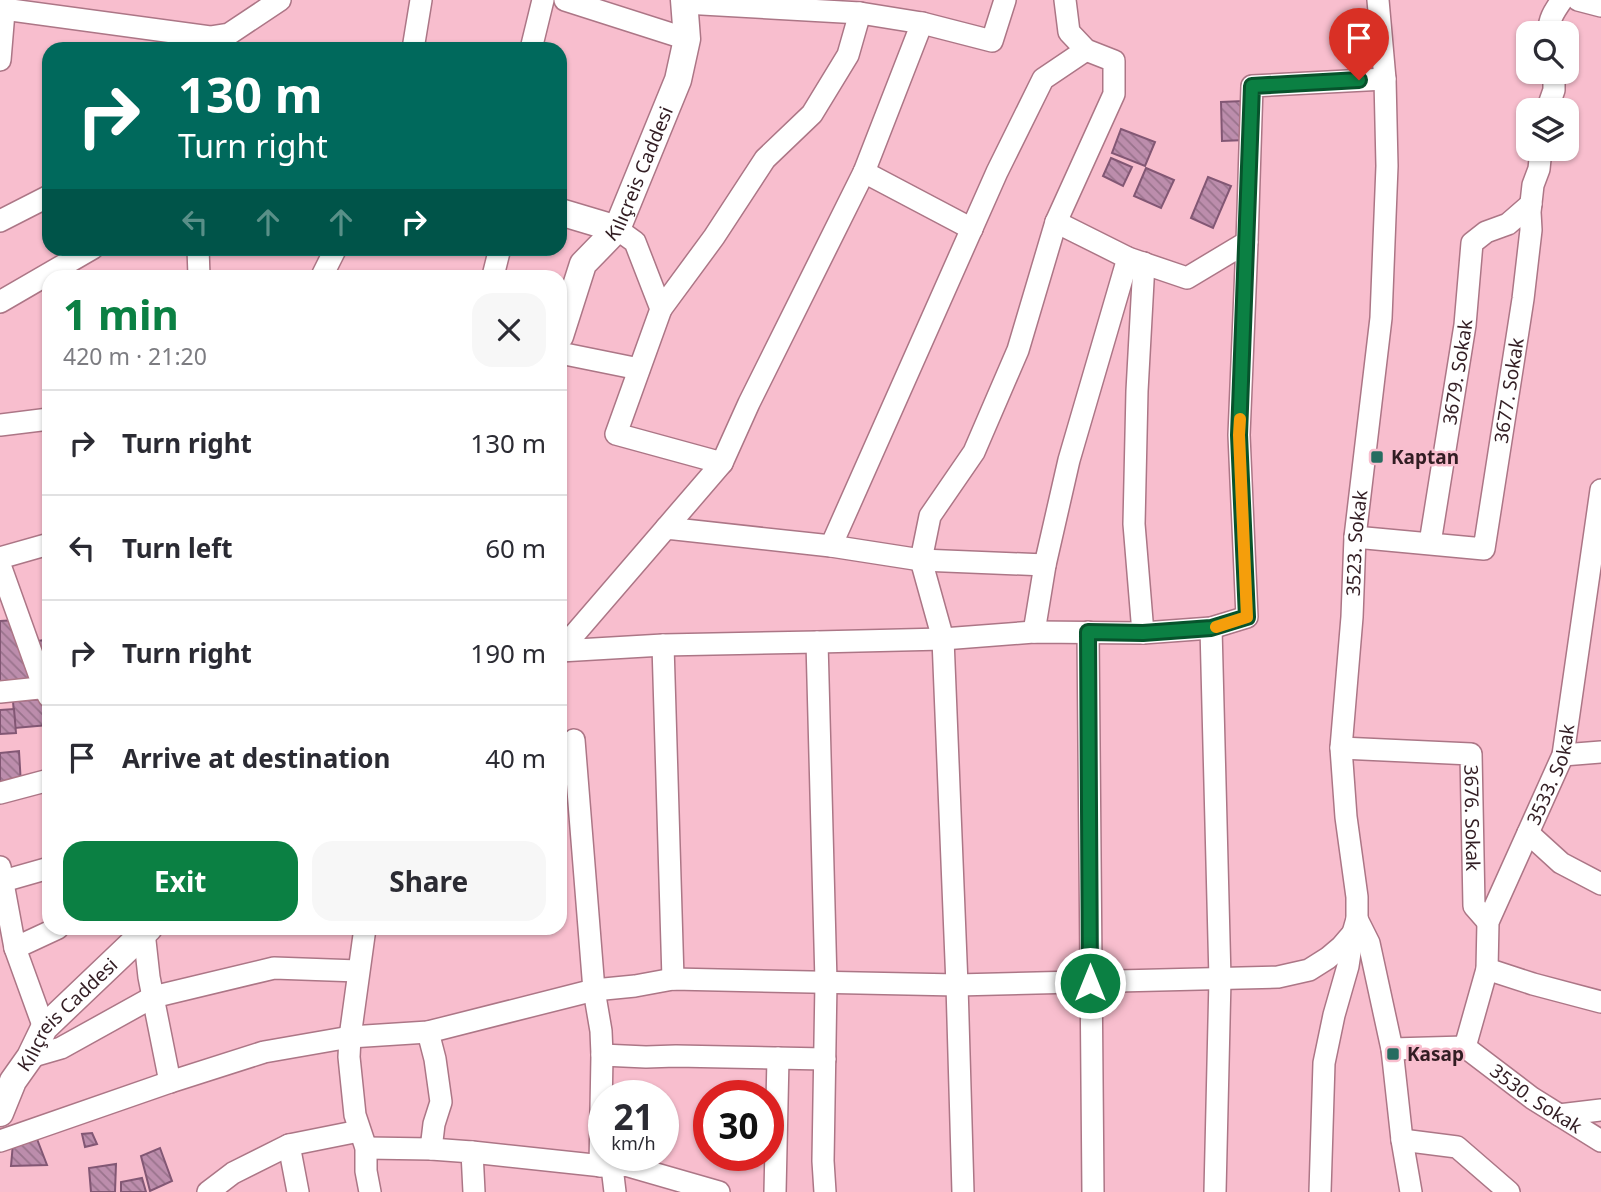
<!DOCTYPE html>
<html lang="en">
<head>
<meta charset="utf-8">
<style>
	body { margin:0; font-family:"Noto Sans",sans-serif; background:#f7f7f7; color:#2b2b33; height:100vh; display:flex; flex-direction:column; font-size:26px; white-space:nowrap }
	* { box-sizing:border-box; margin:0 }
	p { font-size:23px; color:#7c7c81 }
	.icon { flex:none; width:38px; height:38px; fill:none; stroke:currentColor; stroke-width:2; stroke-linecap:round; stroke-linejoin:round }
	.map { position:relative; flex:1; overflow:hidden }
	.side { position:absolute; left:42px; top:270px; width:525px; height:665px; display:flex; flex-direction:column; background:#fff; border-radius:21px; box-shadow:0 2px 5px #0004 }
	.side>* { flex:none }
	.guide { position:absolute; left:42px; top:42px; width:525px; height:214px; border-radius:21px; box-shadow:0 2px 5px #0004; background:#00695c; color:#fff; overflow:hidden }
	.tools { position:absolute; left:1516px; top:21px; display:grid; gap:14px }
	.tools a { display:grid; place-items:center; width:63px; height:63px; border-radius:14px; background:#fff; box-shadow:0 2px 5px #0004; font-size:35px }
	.speed { position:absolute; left:588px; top:1080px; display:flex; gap:14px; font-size:35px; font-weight:700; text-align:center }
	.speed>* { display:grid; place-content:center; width:91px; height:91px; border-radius:50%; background:#fff; box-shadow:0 2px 5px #0004; line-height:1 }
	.speed small { font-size:18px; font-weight:400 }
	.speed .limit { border:10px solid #d22; background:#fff; color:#111 }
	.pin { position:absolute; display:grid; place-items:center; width:60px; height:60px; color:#fff; margin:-72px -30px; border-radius:50% 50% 50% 0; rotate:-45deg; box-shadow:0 0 7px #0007 }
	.pin .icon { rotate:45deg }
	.me { position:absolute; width:77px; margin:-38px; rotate:0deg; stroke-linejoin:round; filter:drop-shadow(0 0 5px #0008) }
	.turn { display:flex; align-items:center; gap:24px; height:147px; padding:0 21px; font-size:32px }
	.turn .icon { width:91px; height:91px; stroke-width:2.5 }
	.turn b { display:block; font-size:49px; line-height:60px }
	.lanes { display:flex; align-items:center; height:66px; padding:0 21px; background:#0003; justify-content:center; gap:35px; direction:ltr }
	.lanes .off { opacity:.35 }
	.round { display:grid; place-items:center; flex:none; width:74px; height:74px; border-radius:21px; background:#f7f7f7 }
	.headline { display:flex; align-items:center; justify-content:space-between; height:119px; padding:0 21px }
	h1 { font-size:42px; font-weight:700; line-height:52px; color:#0b8043 }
	.button { display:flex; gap:14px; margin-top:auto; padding:14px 21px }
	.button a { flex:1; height:80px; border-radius:21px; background:#0b8043; color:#fff; font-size:28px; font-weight:700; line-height:80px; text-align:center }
	.button a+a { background:#f7f7f7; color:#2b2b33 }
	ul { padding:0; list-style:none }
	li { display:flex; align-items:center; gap:21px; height:105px; padding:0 21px; border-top:2px solid #e1e1e2 }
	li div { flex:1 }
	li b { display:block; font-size:26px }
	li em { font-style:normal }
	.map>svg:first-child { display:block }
</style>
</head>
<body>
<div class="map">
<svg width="1601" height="1192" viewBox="0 0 1601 1192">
	<defs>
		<pattern id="building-back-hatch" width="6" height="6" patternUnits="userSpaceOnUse" patternTransform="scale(1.75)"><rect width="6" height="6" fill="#bc8dac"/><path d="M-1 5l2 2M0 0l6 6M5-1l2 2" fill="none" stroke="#99738c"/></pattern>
	</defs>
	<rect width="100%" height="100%" fill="#f8bece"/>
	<!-- building -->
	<g fill="url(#building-back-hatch)" stroke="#825774" stroke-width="2">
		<path d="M1243,101L1245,140L1222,141L1221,102Z"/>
		<path d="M1121,129L1155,142L1145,166L1112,153Z"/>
		<path d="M1111,158L1132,167L1123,186L1103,176Z"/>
		<path d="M1146,168L1174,180L1161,208L1134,196Z"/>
		<path d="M1208,177L1231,186L1213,228L1191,218Z"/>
		<path d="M16,620L29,679L0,683V621Z"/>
		<path d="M49,639V665L43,666L38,641Z"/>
		<path d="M46,699L48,725L15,728L13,701Z"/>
		<path d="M14,709L16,733L0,734V710Z"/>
		<path d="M19,751L21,785L0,786V753Z"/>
		<path d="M92,1133L97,1144L85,1147L82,1134Z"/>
		<path d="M37,1139L47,1165L11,1166L13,1143Z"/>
		<path d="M160,1148L172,1181L150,1191L141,1156Z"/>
		<path d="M116,1164L115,1192H91L89,1168Z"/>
		<path d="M142,1178L146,1192H121V1182Z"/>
	</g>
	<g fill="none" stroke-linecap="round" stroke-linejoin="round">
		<!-- minor casing -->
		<g stroke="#ac7686" stroke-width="24">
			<g id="minor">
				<path d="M565,0L687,39"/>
				<path d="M1578,0L1601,6"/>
				<path d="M684,3L860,13L922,23L992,41L1005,0"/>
				<path d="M4,9L210,37L229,34L280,0"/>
				<path d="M1550,33C1547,21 1555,10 1562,0"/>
				<path d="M413,49L421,0"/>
				<path d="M531,49L543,0"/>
				<path d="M0,60L5,0"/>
				<path d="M1547,110L1554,90V72"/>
				<path d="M864,172L972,229"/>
				<path d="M0,221L49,196"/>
				<path d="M617,229L635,242L661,309L616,434L722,463"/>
				<path d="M1247,242L1252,86L1385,79"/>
				<path d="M198,248L199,276"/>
				<path d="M322,276L336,248"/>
				<path d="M493,276L500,248"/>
				<path d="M0,302L93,248"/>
				<path d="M661,309L714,237L765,159L812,114L848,55L860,13"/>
				<path d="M560,353L639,369"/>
				<path d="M0,425L49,419"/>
				<path d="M666,528L722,463L749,403L864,172L922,23"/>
				<path id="s1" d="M1355,537L1484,549L1523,299L1531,230L1530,212L1533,185L1539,169L1541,149"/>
				<path id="s2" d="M1430,543L1465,325L1472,243L1486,232L1508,224L1531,204"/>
				<path d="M831,546L997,172L1043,79L1086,50"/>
				<path d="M0,558L49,544"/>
				<path d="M0,565L44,688L49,697"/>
				<path d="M1211,628L1220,979L1215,1192"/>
				<path d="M1034,632L1045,565"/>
				<path d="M1088,632L1093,1192"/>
				<path d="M1143,633L1134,524L1137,391L1144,263"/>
				<path d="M663,645L673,979"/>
				<path d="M560,651L666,528L831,546L921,560L1045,565L1069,460L1128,258"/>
				<path d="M560,651L663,645L817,642"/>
				<path d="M0,692L49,687"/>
				<path d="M574,740L594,990L601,1031L602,1055L600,1166"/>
				<path id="s3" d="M1341,748L1471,754L1474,906L1488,922"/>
				<path d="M1563,755L1601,752"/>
				<path d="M0,793L49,780"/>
				<path d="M1528,833L1561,863L1601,884"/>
				<path d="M0,867L15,948L58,928"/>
				<path d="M0,882L49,868"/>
				<path d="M1357,919L1369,943L1392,1049L1402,1140L1411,1192"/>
				<path d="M142,928L144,932L149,977L170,1082"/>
				<path d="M365,928L350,1037L349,1057L355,1115L366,1148V1171L370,1192"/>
				<path d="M15,948L44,1028"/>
				<path d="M1487,969L1533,984L1601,1002"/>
				<path id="s4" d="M1465,1047L1487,969L1488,922L1563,755L1601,490"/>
				<path id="s5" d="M1392,1049L1465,1047L1532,1098L1601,1141"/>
				<path d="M602,1055L646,1057L676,1056L825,1059"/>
				<path d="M30,1057L61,1048L153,997L274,968L358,971"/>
				<path d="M1559,1115L1601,1110"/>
				<path d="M1402,1140L1457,1147L1509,1192"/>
				<path id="s6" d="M0,1141L170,1082L264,1052L350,1037L428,1032L594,990L635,986L673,979L957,985L1278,977L1309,970L1328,958L1341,947L1353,933L1357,919V897L1346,817L1341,748L1352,617L1355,537L1381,318L1387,166L1385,79L1378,0"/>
				<path d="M289,1145L298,1192"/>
				<path d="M366,1148L431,1149L434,1124L441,1102L435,1059L428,1032"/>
				<path d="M431,1149L472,1152L474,1192"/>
				<path d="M472,1152L612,1167"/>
				<path d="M208,1192L233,1173L289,1145L359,1131"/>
				<path d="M615,1192L612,1167L625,1165L719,1192"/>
				<path d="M775,1192L778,1058"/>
				<path d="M825,1192L823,1161L826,982L817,642L943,639L1034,632L1143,633L1211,628L1247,617L1239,435L1247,242L1187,278L1128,258L1056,222"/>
				<path d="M963,1192L957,985L943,639L921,560L930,516L974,452L1018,350L1056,222L1114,94V61L1086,50L1069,32L1065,0"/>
				<path d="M1320,1192L1324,1063L1334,1015L1348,966L1353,933"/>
			</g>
		</g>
		<!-- tertiary casing -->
		<g stroke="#ac7686" stroke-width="29">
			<g id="tertiary">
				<path d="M560,212L617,229"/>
				<path id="s7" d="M560,336L583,264L617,229L678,80L687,39L684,0"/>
				<path id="s8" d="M0,1113L13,1081L30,1057L44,1028L149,928"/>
			</g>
		</g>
		<!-- minor -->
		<use href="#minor" stroke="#fff" stroke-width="21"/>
		<!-- tertiary -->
		<use href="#tertiary" stroke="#fff" stroke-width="26"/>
	</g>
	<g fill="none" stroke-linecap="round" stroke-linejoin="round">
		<!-- route casing -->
		<g stroke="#07532c" stroke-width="18">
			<path id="route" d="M1090,983L1088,632L1143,633L1211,628L1247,617L1239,435L1252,86L1359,80"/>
		</g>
		<!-- route -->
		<use href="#route" stroke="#0b8043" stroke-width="12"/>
		<!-- slow -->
		<path stroke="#f59e0b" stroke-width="12" d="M1216,627L1247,617L1239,435L1240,419"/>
	</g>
	<!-- markers -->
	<g fill="#266c60" stroke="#f8bece" stroke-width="2.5">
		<rect x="1370" y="450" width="14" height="14" rx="3.5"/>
		<rect x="1386" y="1047" width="14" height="14" rx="3.5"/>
	</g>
	<g text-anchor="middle" stroke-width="5" stroke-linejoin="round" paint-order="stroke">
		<!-- street labels -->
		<g font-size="19" fill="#321d23" stroke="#f8bece">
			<text dy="7" stroke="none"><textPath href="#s7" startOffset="184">Kılıçreis Caddesi</textPath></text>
			<text dy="7" stroke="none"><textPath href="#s2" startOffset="173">3679. Sokak</textPath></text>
			<text dy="7" stroke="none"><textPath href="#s1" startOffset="290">3677. Sokak</textPath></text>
			<text dy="7" stroke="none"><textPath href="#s6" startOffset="1782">3523. Sokak</textPath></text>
			<text dy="7" stroke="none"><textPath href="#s4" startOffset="289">3533. Sokak</textPath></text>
			<text dy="7" stroke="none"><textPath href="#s3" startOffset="194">3676. Sokak</textPath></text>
			<text dy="7" stroke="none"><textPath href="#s8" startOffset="121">Kılıçreis Caddesi</textPath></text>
			<text dy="7" stroke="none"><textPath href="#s5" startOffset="161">3530. Sokak</textPath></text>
		</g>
		<!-- poi labels -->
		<g font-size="19" font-weight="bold" fill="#321d23" stroke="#f8bece" text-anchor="start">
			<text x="1391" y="464">Kaptan</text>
			<text x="1407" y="1061">Kasap</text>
		</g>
	</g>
</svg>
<div class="tools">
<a><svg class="icon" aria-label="search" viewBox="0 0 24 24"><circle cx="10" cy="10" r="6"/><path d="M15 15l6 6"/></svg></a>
<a><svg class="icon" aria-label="layers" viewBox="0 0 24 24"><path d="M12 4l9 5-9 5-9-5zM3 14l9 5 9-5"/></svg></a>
</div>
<div class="speed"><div>21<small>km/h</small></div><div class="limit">30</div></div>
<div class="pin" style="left:1359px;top:80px;background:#d93025"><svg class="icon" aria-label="arrive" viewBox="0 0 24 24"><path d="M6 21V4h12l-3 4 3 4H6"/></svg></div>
<svg class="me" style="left:1090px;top:983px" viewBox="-20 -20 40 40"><circle r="17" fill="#0b8043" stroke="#fff" stroke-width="3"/><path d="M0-11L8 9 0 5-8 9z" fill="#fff"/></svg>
<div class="guide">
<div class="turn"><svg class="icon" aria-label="right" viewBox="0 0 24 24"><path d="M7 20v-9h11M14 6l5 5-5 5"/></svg><div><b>130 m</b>Turn right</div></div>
<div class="lanes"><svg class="icon off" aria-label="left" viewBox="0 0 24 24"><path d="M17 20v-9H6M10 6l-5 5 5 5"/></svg><svg class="icon off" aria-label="ahead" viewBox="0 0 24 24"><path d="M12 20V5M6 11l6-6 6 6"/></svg><svg class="icon off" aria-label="ahead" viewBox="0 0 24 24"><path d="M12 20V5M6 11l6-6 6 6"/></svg><svg class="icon" aria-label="right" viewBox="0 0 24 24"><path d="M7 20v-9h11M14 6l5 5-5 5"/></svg></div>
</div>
<section class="side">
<div class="headline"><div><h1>1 min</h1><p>420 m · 21:20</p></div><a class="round"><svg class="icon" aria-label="close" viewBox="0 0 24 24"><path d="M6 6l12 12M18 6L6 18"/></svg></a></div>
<ul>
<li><svg class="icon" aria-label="right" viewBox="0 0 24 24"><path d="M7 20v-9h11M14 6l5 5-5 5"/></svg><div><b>Turn right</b></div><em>130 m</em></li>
<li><svg class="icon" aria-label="left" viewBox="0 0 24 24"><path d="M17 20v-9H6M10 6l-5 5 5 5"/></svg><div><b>Turn left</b></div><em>60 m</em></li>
<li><svg class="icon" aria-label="right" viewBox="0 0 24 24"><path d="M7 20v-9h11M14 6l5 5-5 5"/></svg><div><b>Turn right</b></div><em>190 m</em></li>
<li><svg class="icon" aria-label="arrive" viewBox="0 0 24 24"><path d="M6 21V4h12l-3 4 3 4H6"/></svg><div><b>Arrive at destination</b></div><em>40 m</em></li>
</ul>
<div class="button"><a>Exit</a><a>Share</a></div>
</section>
</div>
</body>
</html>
